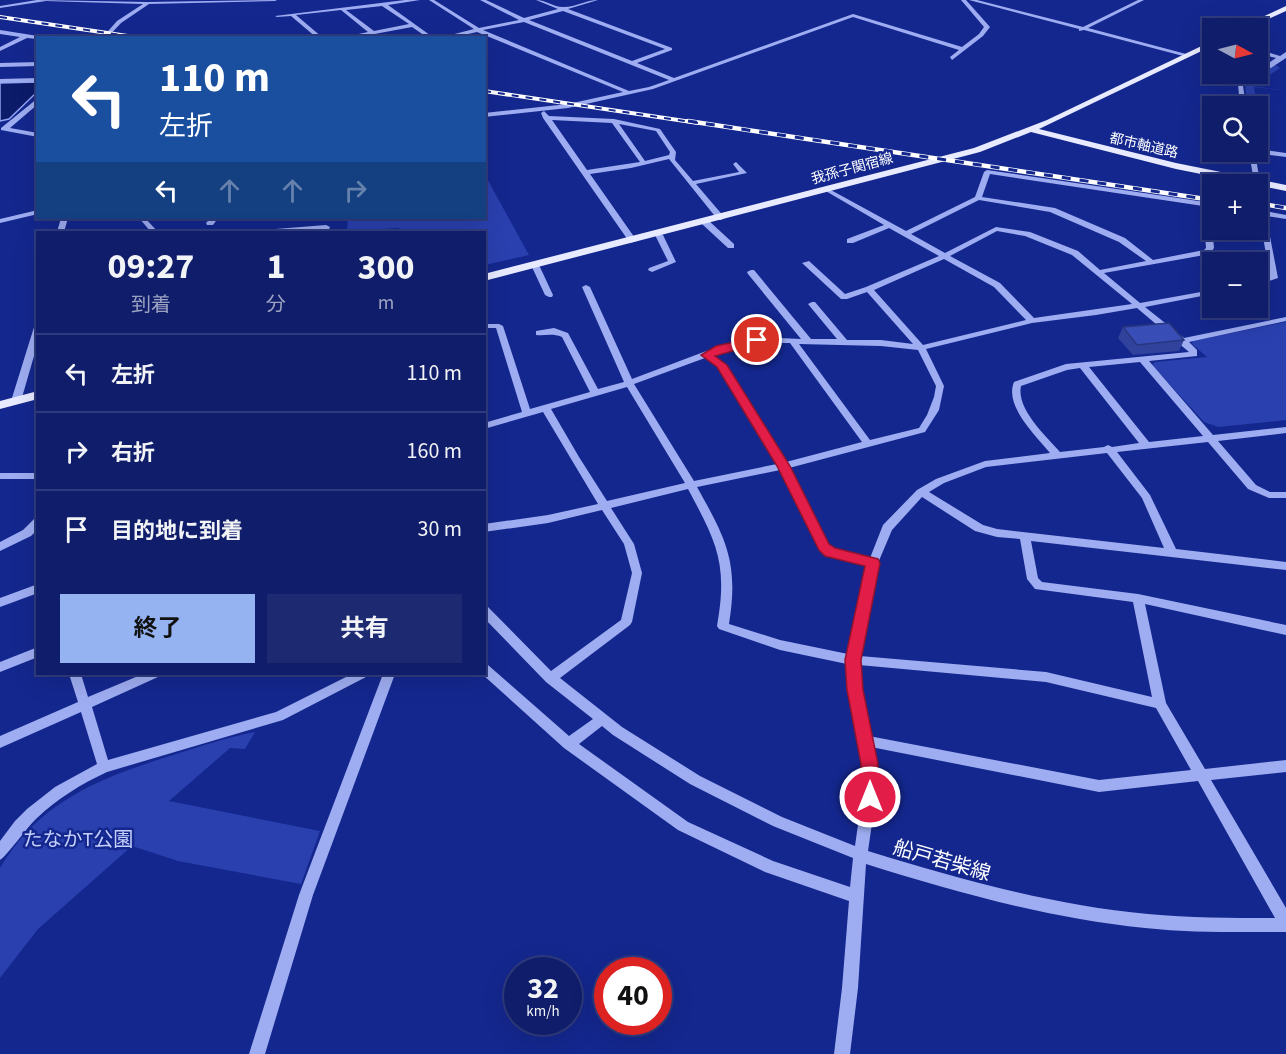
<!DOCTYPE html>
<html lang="ja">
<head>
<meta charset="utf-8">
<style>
	body { margin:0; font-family:"Source Sans 3","Noto Sans JP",sans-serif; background:#1d2a72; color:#f1f3f6; height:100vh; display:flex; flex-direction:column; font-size:22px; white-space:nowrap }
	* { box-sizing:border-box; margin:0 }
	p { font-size:20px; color:#9ba2c1 }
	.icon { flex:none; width:33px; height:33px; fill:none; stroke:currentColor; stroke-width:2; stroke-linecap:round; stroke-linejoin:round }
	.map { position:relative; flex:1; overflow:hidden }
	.panel { position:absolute; left:36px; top:231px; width:450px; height:444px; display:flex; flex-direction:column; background:#0f1d6a; border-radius:0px; box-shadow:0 6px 24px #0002,0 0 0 2px #2f3b7e }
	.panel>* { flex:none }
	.top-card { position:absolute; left:36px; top:36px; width:450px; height:183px; border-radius:0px; box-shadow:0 6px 24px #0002,0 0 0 2px #2f3b7e; background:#1a4fa0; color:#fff; overflow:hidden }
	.needle { width:39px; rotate:97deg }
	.fabs { position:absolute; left:1202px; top:18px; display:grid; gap:12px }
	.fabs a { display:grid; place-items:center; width:66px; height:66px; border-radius:0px; background:#0f1d6a; box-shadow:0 6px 24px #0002,0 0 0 2px #2f3b7e; font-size:30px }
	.speed { position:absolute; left:504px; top:957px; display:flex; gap:12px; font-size:30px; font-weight:700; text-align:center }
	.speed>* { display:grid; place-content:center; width:78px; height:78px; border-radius:50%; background:#0f1d6a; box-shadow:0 6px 24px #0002,0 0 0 2px #2f3b7e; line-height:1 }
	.speed small { font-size:15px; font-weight:400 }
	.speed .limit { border:9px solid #d22; background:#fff; color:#111 }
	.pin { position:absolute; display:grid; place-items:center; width:51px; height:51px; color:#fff; margin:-26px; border:3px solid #fff; border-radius:50%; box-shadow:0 2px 6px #0007 }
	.me { position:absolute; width:66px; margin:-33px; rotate:0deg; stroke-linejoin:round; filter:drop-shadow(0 0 4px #0008) }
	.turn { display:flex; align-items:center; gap:21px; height:126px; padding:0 24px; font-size:27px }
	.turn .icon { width:78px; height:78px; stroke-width:2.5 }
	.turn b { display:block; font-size:42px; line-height:51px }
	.lanes { display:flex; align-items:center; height:57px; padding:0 24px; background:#0003; justify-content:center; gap:30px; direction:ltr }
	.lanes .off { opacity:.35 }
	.eta { display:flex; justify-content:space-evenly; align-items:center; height:102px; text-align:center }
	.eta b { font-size:36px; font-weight:700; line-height:42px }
	.action { display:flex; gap:12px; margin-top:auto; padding:12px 24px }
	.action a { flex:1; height:69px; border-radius:0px; background:#95b2f1; color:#111; font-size:24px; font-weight:700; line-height:69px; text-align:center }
	.action a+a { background:#1d2a72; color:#f1f3f6 }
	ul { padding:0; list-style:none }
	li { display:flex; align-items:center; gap:18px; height:78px; padding:0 24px; border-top:2px solid #2f3b7e }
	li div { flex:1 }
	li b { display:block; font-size:22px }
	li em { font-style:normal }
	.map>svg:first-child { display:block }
</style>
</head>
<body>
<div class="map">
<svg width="1286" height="1054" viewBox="0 0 1286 1054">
	<rect width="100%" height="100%" fill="#14278e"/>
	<!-- green -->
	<g fill="#2a40af">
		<path d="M1274,64L1280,68L1253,86L1286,91L1254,87L1257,105L1247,102L1245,84Z"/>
		<path d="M485,175L529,255L485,265L484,232H401L399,228L347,231L348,218H484Z"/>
		<path d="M1286,322V420L1218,427L1204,422L1152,365L1155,362L1207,357L1192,344L1193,341Z"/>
		<path d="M255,732L245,749L230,748L169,801L320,831L301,884L178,861L132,846L38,929L0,978V868C41,799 103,777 176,754C202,746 228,737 255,732Z"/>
	</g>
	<!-- water -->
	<path fill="#0c1b6a" stroke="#90a3f4" stroke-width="1.5" d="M37,82V92L9,119L0,121V83Z"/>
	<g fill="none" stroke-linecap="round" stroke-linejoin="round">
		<!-- minor -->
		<g fill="#9eadf1" fill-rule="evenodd">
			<path d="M37,0L147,2L277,0L275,1L149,4L121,23L107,38H102L117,21L143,4L46,1L0,8V6Z"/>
			<path d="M405,0H420L388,5L434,38H428L412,27L353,38H340L368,32L341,10L296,15L323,38H317L291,16L277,17L275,16ZM382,6L409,24L374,31L346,10Z"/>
			<path d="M429,0H434L479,28L519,20L480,0H486L524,18L558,9L536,0C546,0 555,8 564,7C576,7 586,0 598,0L568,9L672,48V50L637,63L674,78L853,14L962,47L979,34L984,27L961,0H966L990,27L983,36L952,60L950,57L959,50L853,17L653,89L568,108L484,117V113L568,104L623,92L477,32L450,38H439L474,29ZM563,11L665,49L632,61L529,20ZM524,22L669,80L649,87L629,91L483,30Z"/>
			<path d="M969,0H977L1083,27L1138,0H1144L1088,28L1190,55L1187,57L1084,30L1079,31V29Z"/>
			<path d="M0,30L38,36L40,38H38V39L27,38L0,51V47L20,37L0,34Z"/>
			<path d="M1257,49L1280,56L1286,52V58L1243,86L1246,106H1240L1238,84L1253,74H1257V71L1276,58L1257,53Z"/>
			<path d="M38,62V66L0,67V63Z"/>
			<path d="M38,78V82L0,83V79Z"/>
			<path d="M38,98V104L10,128L38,133V137L1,130V128Z"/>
			<path d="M544,111L549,116L614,119L660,129L676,152L675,160L693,181L739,172L733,164L736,162L747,173L696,184L725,218L721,220H718L669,159L631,168L590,174L637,241L630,243L543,118L541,113ZM552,120L612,123L640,162L587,170ZM619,124L656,131L670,152L669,155L645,161Z"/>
			<path d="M1257,149L1286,153V157L1255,153L1260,182L1257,184L1254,182L1249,152H1257Z"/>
			<path d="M987,170L1212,203V207H1210L1214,248L1210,254L1104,273L1140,303L1212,290V294L1145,307L1184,338L1286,317V321L1189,342L1197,350V356L1149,361L1213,435L1286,427V433L1218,441L1256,485L1270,492H1286V498H1269L1248,489L1208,442L1117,452L1150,495L1176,549L1286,562V570L1031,541L1038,578L1042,582L1138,594L1286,625V635L1145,604L1166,703L1205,769L1286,760V772L1211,780L1286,908V932C1239,932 1192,933 1145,928C1049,918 958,893 866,864L858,988L850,1054H834L842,988L849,901L765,872L678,830L564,748L482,674H484V663L488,665L569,736L593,719L546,682L484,618V606L488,607L551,671L621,620L632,573L624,544L602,510L548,523L484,532V524L548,515L598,504L543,412L484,429V423L522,412L496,328H484V324H499L503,326L530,409L590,392L562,337C552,333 545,336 536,335V331L554,328L568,333L598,389L624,382L582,287L586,285L590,287L632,379L717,347L757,337L801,339L748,274L747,272L751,270H754L811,339H837L808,304L812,302H815L847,340H881L913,344L867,292L847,299H841L802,263L809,261L845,294L866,287L939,256L889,228L853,243H847V239L884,225L824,190L829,189L906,231L975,197L984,172ZM990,174L1203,206L1206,248L1204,250L1153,260L1125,238L1055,208L982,197ZM979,200L1050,212L1119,242L1146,261L1100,270L1078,251L1030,232L996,227L945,253L911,234ZM997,231L1025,236L1072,255L1132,304L1034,318L1000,283L950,256ZM944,259L994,287L1026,320L923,345L874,290ZM1137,308L1189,352L1066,364L1014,382C1004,406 1036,436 1050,453L985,461L936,479L917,490L883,525L870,558L833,549L828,545L789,468L925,432L939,410L944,386L926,349L1032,323L1096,315ZM757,343H790L862,442L786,462L725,365L712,355ZM799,344L881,346L918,350L936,386L934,397L927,415L919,428L870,440ZM705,358L718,367L777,464L694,481L634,384ZM1140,362L1203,436L1149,442L1089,367ZM1080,368L1139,443L1112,447L1108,445L1104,447L1060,452C1046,436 1016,409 1021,386L1067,370ZM627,387L685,483L607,501L579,457L551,409ZM1107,453L1142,498L1164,548L997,529L983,525L929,492L944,483L986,467ZM780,470L820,550L826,555L867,565L848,654L780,640L729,624C739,562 726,539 697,487ZM688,489C717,543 728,564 717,626L719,629L780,650L847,664L849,690L864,782L855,846L782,817L700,776L622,727L560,678L630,625L632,622L642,573L634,544L611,508ZM922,497L975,531L997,537L1020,539L1027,579L1035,589L1133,602L1152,697L1046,672L860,656L878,563L892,530ZM859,665L1046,682L1156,708L1191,770L1099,780L869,736L861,690ZM602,726L613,735L690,784L773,826L853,858L850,887L773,861L688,822L579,744ZM871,747L1099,792L1198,781L1275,918C1233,918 1190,918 1148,914C1052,905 959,879 868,851L878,782Z"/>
			<path d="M1257,185L1260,187L1265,211L1286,215V219L1266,216L1278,278L1257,285V281L1270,277L1259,214H1257Z"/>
			<path d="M38,210V214L0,223V219Z"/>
			<path d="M61,218H68L64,232H57Z"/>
			<path d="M139,218H145L158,232H151Z"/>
			<path d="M211,218H218L213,225H207L206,223Z"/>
			<path d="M702,220H708L734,244V248H728L702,224Z"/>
			<path d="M326,225L330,227L329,229L284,232H259L263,230Z"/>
			<path d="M656,233L663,235L676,262L652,272L648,270L649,268L668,261L655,235Z"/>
			<path d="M532,263L539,265L553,295L552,297H549L545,295L531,265Z"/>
			<path d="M35,324H38V342L21,401L19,403H13L11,401Z"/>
			<rect x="0" y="473" width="38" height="6"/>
			<path d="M38,518V529L31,536L0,551V542L23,530L34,519Z"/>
			<path d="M38,584V593L0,607V598Z"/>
			<path d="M38,647V657L0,672V662Z"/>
			<path d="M69,674H81L88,697L143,674H160L158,677L92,707L108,760L276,712L352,674H368L366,677L283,720L107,772C81,784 57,799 37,818C28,826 6,857 0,860V841L15,821L27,809L55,787L97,764L81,712L0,748V736L78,702Z"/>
			<path d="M383,674H395L313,895L265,1054H249L299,895Z"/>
		</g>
		<!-- major -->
		<g fill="#e8eaff" fill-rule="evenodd">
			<path d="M1286,6V11L1248,28H1239Z"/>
			<path d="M1212,41V46L1039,129L1176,163L1286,185V191L1176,169L1031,132L980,152L484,281V274L974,148L1047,120Z"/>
			<path d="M38,391V399L0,409V401Z"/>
		</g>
		<!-- rail-far1 casing -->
		<g stroke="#fff" stroke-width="4">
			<g id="rail-far1">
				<path d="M0,17L141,38"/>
				<path d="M484,91L698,123"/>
			</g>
		</g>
		<!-- rail casing -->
		<g stroke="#fff" stroke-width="4.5">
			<g id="rail">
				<path d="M688,121L1212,200"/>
				<path d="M1257,203L1286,208"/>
			</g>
		</g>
		<!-- rail-far1 -->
		<use href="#rail-far1" stroke="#14278e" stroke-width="2" stroke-dasharray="7" stroke-linecap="butt"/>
		<!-- rail -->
		<use href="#rail" stroke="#14278e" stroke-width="3" stroke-dasharray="9" stroke-linecap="butt"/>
	</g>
	<!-- wall -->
	<path fill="#30429c" d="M1123,327L1184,340L1179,351L1133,355L1118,338Z"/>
	<!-- building -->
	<path fill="#384db5" stroke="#27367f" stroke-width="1.5" d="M1169,323L1184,340L1137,345L1123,327Z"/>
	<!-- route -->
	<path fill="#e11d48" stroke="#92132f" stroke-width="1.5" d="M757,337L761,338V343L715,356L727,365L790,466L829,544L835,548L878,559L880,563L861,660L863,690L878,764V797L876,803L870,805L864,803L861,797V764L847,690L845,660L865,566L825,556L819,550L777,466L717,367L701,355L716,346Z"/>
	<g text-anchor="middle" stroke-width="5" stroke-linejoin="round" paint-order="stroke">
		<!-- far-street labels -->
		<g font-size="14" fill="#fff" stroke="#14278e">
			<text transform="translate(1144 145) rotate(13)" y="5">都市軸道路</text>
			<text transform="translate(852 168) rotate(-15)" y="5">我孫子関宿線</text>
		</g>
		<!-- near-park labels -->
		<g font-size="20" fill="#c5cffc" stroke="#14278e">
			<text x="78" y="846">たなかT公園</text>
		</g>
		<!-- near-street labels -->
		<g font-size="20" fill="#fff" stroke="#14278e">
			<text transform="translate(942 860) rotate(16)" y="7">船戸若柴線</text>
		</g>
	</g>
</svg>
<div class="fabs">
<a><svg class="needle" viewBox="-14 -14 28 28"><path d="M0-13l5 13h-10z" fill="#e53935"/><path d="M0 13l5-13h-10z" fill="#9ba2c1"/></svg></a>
<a><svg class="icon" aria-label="search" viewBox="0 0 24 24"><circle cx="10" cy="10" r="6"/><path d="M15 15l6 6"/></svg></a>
<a>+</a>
<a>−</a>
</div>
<div class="speed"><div>32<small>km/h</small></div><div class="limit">40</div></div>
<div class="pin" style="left:757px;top:340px;background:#d93025"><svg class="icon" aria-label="arrive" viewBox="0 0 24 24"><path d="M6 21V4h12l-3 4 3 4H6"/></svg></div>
<svg class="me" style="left:870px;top:797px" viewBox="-20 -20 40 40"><circle r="17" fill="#e11d48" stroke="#fff" stroke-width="3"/><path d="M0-11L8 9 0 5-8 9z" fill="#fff"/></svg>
<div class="top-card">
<div class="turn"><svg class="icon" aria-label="left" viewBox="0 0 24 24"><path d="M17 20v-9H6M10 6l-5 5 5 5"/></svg><div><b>110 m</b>左折</div></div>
<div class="lanes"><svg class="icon" aria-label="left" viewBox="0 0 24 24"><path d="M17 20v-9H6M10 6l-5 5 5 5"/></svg><svg class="icon off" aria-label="ahead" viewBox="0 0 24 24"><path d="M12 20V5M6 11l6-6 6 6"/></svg><svg class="icon off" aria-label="ahead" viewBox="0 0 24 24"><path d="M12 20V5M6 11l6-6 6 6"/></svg><svg class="icon off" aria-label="right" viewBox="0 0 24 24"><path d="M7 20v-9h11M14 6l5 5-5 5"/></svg></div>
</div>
<section class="panel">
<div class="eta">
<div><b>09:27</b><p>到着</p></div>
<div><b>1</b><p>分</p></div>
<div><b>300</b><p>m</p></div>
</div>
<ul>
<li><svg class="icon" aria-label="left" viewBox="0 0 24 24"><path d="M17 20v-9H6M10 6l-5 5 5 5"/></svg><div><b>左折</b></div><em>110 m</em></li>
<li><svg class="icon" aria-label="right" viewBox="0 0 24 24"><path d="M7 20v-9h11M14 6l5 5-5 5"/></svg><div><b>右折</b></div><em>160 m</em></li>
<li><svg class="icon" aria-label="arrive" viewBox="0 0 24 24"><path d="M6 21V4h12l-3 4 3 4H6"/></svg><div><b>目的地に到着</b></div><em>30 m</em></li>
</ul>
<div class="action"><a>終了</a><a>共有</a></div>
</section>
</div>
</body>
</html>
